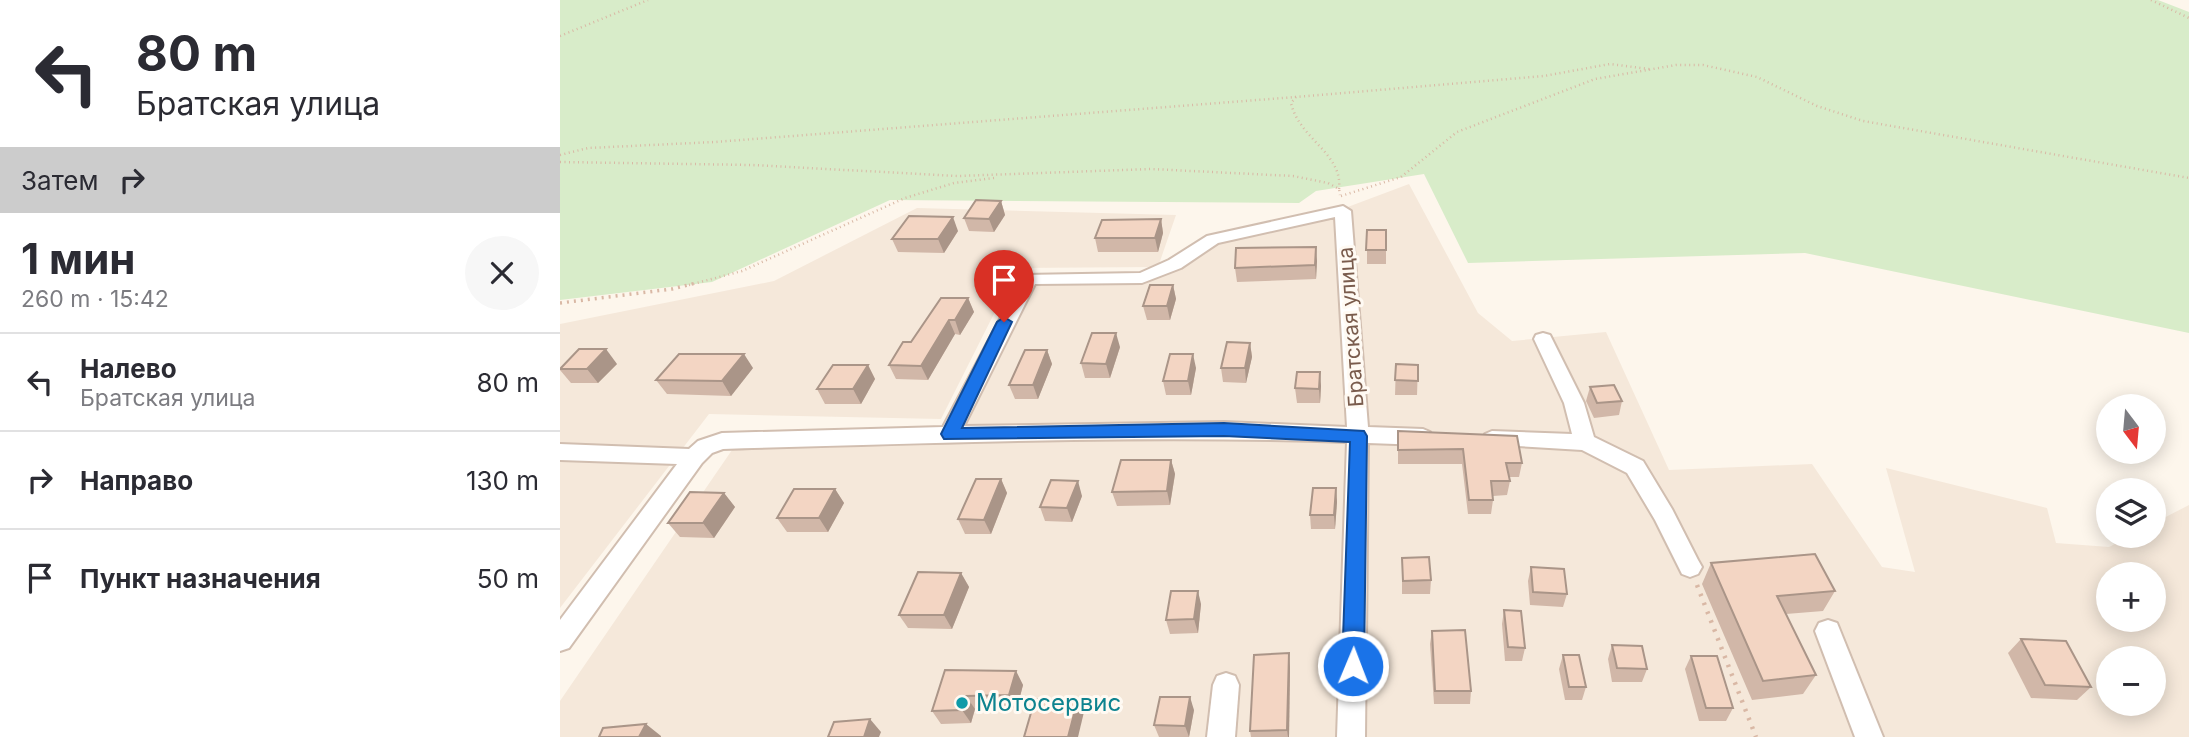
<!DOCTYPE html>
<html lang="ru">
<head>
<meta charset="utf-8">
<style>
	body { margin:0; font-family:Inter,sans-serif; background:#f7f7f7; color:#2b2b33; height:100vh; display:flex; flex-direction:column; font-size:26px; white-space:nowrap }
	* { box-sizing:border-box; margin:0 }
	p { font-size:23px; color:#7c7c81 }
	.icon { flex:none; width:38px; height:38px; fill:none; stroke:currentColor; stroke-width:2; stroke-linecap:round; stroke-linejoin:round }
	.map { position:relative; flex:1; overflow:hidden }
	.drawer { display:flex; flex-direction:column; background:#fff; width:560px }
	.drawer>* { flex:none }
	.hud { background:#fff; color:#2b2b33; overflow:hidden }
	.needle { width:46px; rotate:164deg }
	.buttons { position:absolute; left:1536px; top:394px; display:grid; gap:14px }
	.buttons a { display:grid; place-items:center; width:70px; height:70px; border-radius:50%; background:#fff; box-shadow:0 4px 18px #0003; font-size:35px }
	.pin { position:absolute; display:grid; place-items:center; width:60px; height:60px; color:#fff; margin:-72px -30px; border-radius:50% 50% 50% 0; rotate:-45deg; box-shadow:0 0 7px #0007 }
	.pin .icon { rotate:45deg }
	.me { position:absolute; width:77px; margin:-38px; rotate:1deg; stroke-linejoin:round; filter:drop-shadow(0 0 5px #0008) }
	.turn { display:flex; align-items:center; gap:24px; height:147px; padding:0 21px; font-size:32px }
	.turn .icon { width:91px; height:91px; stroke-width:2.5 }
	.turn b { display:block; font-size:49px; line-height:60px }
	.then { display:flex; align-items:center; height:66px; padding:0 21px; background:#0003; gap:14px; font-size:26px }
	.round { display:grid; place-items:center; flex:none; width:74px; height:74px; border-radius:37px; background:#f7f7f7 }
	.headline { display:flex; align-items:center; justify-content:space-between; height:119px; padding:0 21px }
	h1 { font-size:42px; font-weight:700; line-height:52px }
	ul { padding:0; list-style:none }
	li { display:flex; align-items:center; gap:21px; height:98px; padding:0 21px; border-top:2px solid #e1e1e2 }
	li div { flex:1 }
	li b { display:block; font-size:26px }
	li em { font-style:normal }
	main { display:flex; flex:1; min-height:0 }
	.map>svg:first-child { display:block }
</style>
</head>
<body>
<main>
<section class="drawer">
<div class="hud">
<div class="turn"><svg class="icon" aria-label="left" viewBox="0 0 24 24"><path d="M17 20v-9H6M10 6l-5 5 5 5"/></svg><div><b>80 m</b>Братская улица</div></div>
<div class="then">Затем<svg class="icon" aria-label="right" viewBox="0 0 24 24"><path d="M7 20v-9h11M14 6l5 5-5 5"/></svg></div>
</div>
<div class="headline"><div><h1>1 мин</h1><p>260 m · 15:42</p></div><a class="round"><svg class="icon" aria-label="close" viewBox="0 0 24 24"><path d="M6 6l12 12M18 6L6 18"/></svg></a></div>
<ul>
<li><svg class="icon" aria-label="left" viewBox="0 0 24 24"><path d="M17 20v-9H6M10 6l-5 5 5 5"/></svg><div><b>Налево</b><p>Братская улица</p></div><em>80 m</em></li>
<li><svg class="icon" aria-label="right" viewBox="0 0 24 24"><path d="M7 20v-9h11M14 6l5 5-5 5"/></svg><div><b>Направо</b></div><em>130 m</em></li>
<li><svg class="icon" aria-label="arrive" viewBox="0 0 24 24"><path d="M6 21V4h12l-3 4 3 4H6"/></svg><div><b>Пункт назначения</b></div><em>50 m</em></li>
</ul>
</section>
<div class="map">
<svg width="1629" height="737" viewBox="0 0 1629 737">
	<rect width="100%" height="100%" fill="#fdf6ec"/>
	<!-- residential -->
	<g fill="#f5e8da" fill-rule="evenodd">
		<path d="M849,184L918,313L952,341L1046,332L1109,470L1252,464L1322,567L1355,572L1326,468L1487,508L1496,543L1549,547L1571,536H1594V523L1629,505V737H0V701L172,450L194,445L390,440L469,279L591,275L643,241L769,214ZM1549,574H1594V620H1549ZM1549,658H1594V704H1549Z"/>
		<path d="M357,208L616,215L598,267L457,268L381,419L149,414L0,608V324L214,281Z"/>
	</g>
	<!-- green -->
	<path fill="#d8ecc9" d="M0,0H1598L1629,12V333L1245,253L908,263L864,174L756,191L739,203L330,200L152,282L0,300Z"/>
	<g fill="none" stroke-linecap="round" stroke-linejoin="round">
		<!-- minor casing -->
		<g stroke="#d1beb0" stroke-width="4">
			<g id="minor">
				<path d="M783,206L791,211L808,427L863,429L870,432L873,437L870,442L863,445L808,443L805,737H777L787,442C579,435 371,443 163,449L152,453L142,463L9,648L0,651V620L117,464L0,460V444L129,449L138,441L162,433L383,427L463,275L580,273L609,260L647,236ZM775,217L787,427L664,422L404,426L475,284L582,283L621,268L658,243Z"/>
				<path d="M983,333L990,335L1024,403L1034,437L1083,461L1112,509L1138,560L1142,567L1138,574L1130,577L1122,574L1095,520L1067,473L1022,450L925,444L922,439L925,434L932,431L1012,434L1004,403L974,339L976,335Z"/>
				<path d="M1268,620L1277,623L1323,737H1295L1255,631L1259,623Z"/>
				<path d="M666,673L675,676L679,685L675,737H647L653,685L657,676Z"/>
			</g>
		</g>
		<!-- path-far2 -->
		<g stroke="#d9b8a5" stroke-width="2.5" stroke-dasharray="1 3.5" stroke-linecap="butt">
			<path d="M1591,0L1629,18"/>
			<path d="M0,36L88,0"/>
			<path d="M0,155L28,148L155,142L736,97"/>
			<path d="M0,162L192,165L398,176L591,169L733,176L768,183L779,189L780,195"/>
			<path d="M779,189C783,153 739,139 731,103L736,97L984,76L1050,64L1089,69"/>
			<path d="M781,196L841,177L897,132L1035,79L1116,65H1143L1197,77L1257,106L1303,121L1629,178"/>
			<path d="M129,285L182,271L345,198L394,183L434,178"/>
		</g>
		<!-- path-far1 -->
		<path stroke="#d9b8a5" stroke-width="3.5" stroke-dasharray="2 5" stroke-linecap="butt" d="M0,303L112,289L136,283"/>
		<!-- path -->
		<path stroke="#d9b8a5" stroke-width="4.5" stroke-dasharray="2.5 7" stroke-linecap="butt" d="M1137,585L1196,737"/>
		<!-- minor -->
		<use href="#minor" fill="#fff" fill-rule="evenodd"/>
	</g>
	<!-- wall -->
	<g fill="#d1b7a8">
		<path d="M441,201L445,215L434,232L409,231L404,218Z"/>
		<path d="M601,219L603,233L598,252H538L535,238Z"/>
		<rect x="807" y="230" width="19" height="34"/>
		<path d="M398,231L384,253L338,252L332,239Z"/>
		<path d="M757,261L756,279L677,282L675,268Z"/>
		<path d="M613,285L616,299L610,320H587L583,306Z"/>
		<path d="M408,298L414,312L400,335L395,334L368,380L336,379L329,365L351,342Z"/>
		<path d="M690,343L692,357L686,383L663,382L661,368Z"/>
		<path d="M560,347L550,378H525L521,363Z"/>
		<path d="M487,350L492,364L478,399H455L449,385Z"/>
		<path d="M57,364L38,383H11L0,370V368Z"/>
		<path d="M836,364L858,365L857,395H835Z"/>
		<path d="M308,365L315,379L301,404H265L257,389Z"/>
		<path d="M193,368L171,396L107,394L96,380Z"/>
		<path d="M636,368L631,395H606L603,381Z"/>
		<path d="M761,386L760,403H737L735,388Z"/>
		<path d="M1030,387L1062,401L1059,415L1034,418L1026,401Z"/>
		<path d="M838,431L962,463L959,477H949L950,481L947,495L933,496V500L931,514H908L902,464H838Z"/>
		<path d="M611,460L615,474L610,505L557,506L552,492Z"/>
		<path d="M441,479L447,493L431,534H405L398,519Z"/>
		<path d="M776,488L777,502L775,529H751L750,515Z"/>
		<path d="M275,489L284,503L268,532H227L217,518Z"/>
		<path d="M164,493L175,507L154,538L120,537L108,523Z"/>
		<path d="M522,496L512,522L485,521L480,507Z"/>
		<path d="M842,558L871,580L870,594H842Z"/>
		<path d="M1151,563L1275,591L1263,611L1226,614L1256,675L1243,694L1192,700L1142,584Z"/>
		<path d="M971,567L1007,594L1003,607L970,605L968,581Z"/>
		<path d="M401,573L409,587L392,629L348,628L339,615Z"/>
		<path d="M641,604L638,633L610,634L606,620Z"/>
		<path d="M944,610L965,648L962,661H945L942,624Z"/>
		<path d="M872,631L911,691L910,704H874L870,644Z"/>
		<path d="M1461,639L1531,687L1517,700L1471,698L1448,653Z"/>
		<path d="M1052,645L1087,669L1082,682H1052L1048,659Z"/>
		<path d="M1003,655L1026,687L1022,700H1005L999,669Z"/>
		<path d="M1131,656L1173,708L1166,721H1139L1125,669Z"/>
		<path d="M730,667L729,737H691L690,731Z"/>
		<path d="M456,671L463,685L457,708L415,709L411,723L381,724L372,711Z"/>
		<path d="M634,710L629,737H599L594,725Z"/>
	</g>
	<!-- shaded-wall -->
	<g fill="#aa9588">
		<path d="M441,201L445,215L434,232L429,219Z"/>
		<path d="M393,217L398,231L384,253L378,239Z"/>
		<path d="M601,219L603,233L598,252L595,238Z"/>
		<path d="M756,247L757,261L756,279L755,265Z"/>
		<path d="M613,285L616,299L610,320L607,306Z"/>
		<path d="M408,298L414,312L400,335L395,320Z"/>
		<path d="M389,320L395,334L368,380L361,366Z"/>
		<path d="M556,333L560,347L550,378L546,364Z"/>
		<path d="M690,343L692,357L686,383L685,368Z"/>
		<path d="M46,349L57,364L38,383L27,369Z"/>
		<path d="M487,350L492,364L478,399L473,385Z"/>
		<path d="M184,354L193,368L171,396L162,381Z"/>
		<path d="M633,354L636,368L631,395L628,381Z"/>
		<path d="M308,365L315,379L301,404L293,389Z"/>
		<path d="M760,372L761,386L760,403L759,389Z"/>
		<path d="M611,460L615,474L610,505L607,491Z"/>
		<path d="M441,479L447,493L431,534L424,520Z"/>
		<path d="M518,481L522,496L512,522L507,508Z"/>
		<path d="M776,488L777,502L775,529L774,515Z"/>
		<path d="M275,489L284,503L268,532L259,518Z"/>
		<path d="M164,493L175,507L154,538L143,523Z"/>
		<path d="M401,573L409,587L392,629L384,615Z"/>
		<path d="M638,591L641,604L638,633L634,619Z"/>
		<path d="M729,653L730,667L729,737H728L727,730Z"/>
		<path d="M456,671L463,685L457,708L449,695Z"/>
		<path d="M406,696L415,709L411,723L402,710Z"/>
		<path d="M630,697L634,710L629,737L625,726Z"/>
		<path d="M518,699L524,712L518,737H508Z"/>
		<path d="M310,719L321,732L319,737H304Z"/>
		<path d="M86,724L101,736V737H79Z"/>
	</g>
	<!-- building -->
	<g fill="#f3d5c3" stroke="#aa9588" stroke-width="2">
		<path d="M416,200L441,201L429,219L404,218Z"/>
		<path d="M349,216L393,217L378,239H332Z"/>
		<path d="M601,219L595,238H535L542,220Z"/>
		<path d="M807,230H826V250H806Z"/>
		<path d="M756,247L755,265L675,268L676,248Z"/>
		<path d="M590,285H613L607,306H583Z"/>
		<path d="M381,298H408L395,320H389L361,366L329,365L343,342H351Z"/>
		<path d="M532,333H556L546,364L521,363Z"/>
		<path d="M667,342L690,343L685,368H661Z"/>
		<path d="M19,349H46L27,369H0Z"/>
		<path d="M465,350H487L473,385H449Z"/>
		<path d="M119,354H184L162,381L96,380Z"/>
		<path d="M610,354H633L628,381H603Z"/>
		<path d="M836,364L858,365V381L835,380Z"/>
		<path d="M273,365H308L293,389H257Z"/>
		<path d="M737,372H760L759,389L735,388Z"/>
		<path d="M1054,385L1062,401L1037,403L1030,387Z"/>
		<path d="M838,431L957,436L962,463H946L950,481H931L933,500H909L903,449L838,450Z"/>
		<path d="M561,460H611L607,491L552,492Z"/>
		<path d="M416,479H441L424,520L398,519Z"/>
		<path d="M491,480L518,481L507,508L480,507Z"/>
		<path d="M753,488H776L774,515H750Z"/>
		<path d="M234,489H275L259,518H217Z"/>
		<path d="M130,492L164,493L143,523H108Z"/>
		<path d="M1255,554L1275,591L1217,596L1256,675L1203,681L1151,563Z"/>
		<path d="M869,557L871,580L843,581L842,558Z"/>
		<path d="M971,567L1004,569L1007,594L973,592Z"/>
		<path d="M358,572L401,573L384,615H339Z"/>
		<path d="M611,591H638L634,619L606,620Z"/>
		<path d="M944,610L961,611L965,648L948,647Z"/>
		<path d="M905,630L911,691H875L872,631Z"/>
		<path d="M1461,639L1506,641L1531,687L1485,685Z"/>
		<path d="M1052,645L1082,646L1087,669L1057,668Z"/>
		<path d="M729,653L727,730L690,731L694,655Z"/>
		<path d="M1003,655H1019L1026,687H1009Z"/>
		<path d="M1131,656H1157L1173,708H1146Z"/>
		<path d="M385,670L456,671L449,695L406,696L402,710L372,711Z"/>
		<path d="M600,697H630L625,726L594,725Z"/>
		<path d="M475,699H518L508,737H464Z"/>
		<path d="M310,719L304,737H268L274,722Z"/>
		<path d="M86,724L79,737H39L43,728Z"/>
	</g>
	<!-- route -->
	<path fill="#1a73e8" stroke="#114b97" stroke-width="2" d="M444,317L452,322L402,428L664,423L804,431L807,436L804,666L801,673L793,676L785,673L782,666L790,442L664,436L384,439L381,434L437,322Z"/>
	<!-- markers -->
	<circle fill="#0f9aa8" stroke="#fffaf3" stroke-width="2.5" cx="402" cy="703" r="7"/>
	<g text-anchor="middle" stroke-width="6" stroke-linejoin="round" paint-order="stroke">
		<!-- street labels -->
		<g font-size="21" fill="#7a5c4d" stroke="#fffaf3">
			<text transform="translate(791 327) rotate(-94)" y="7">Братская улица</text>
		</g>
		<!-- near-culture labels -->
		<g font-size="24" fill="#0d838f" stroke="#fffaf3" text-anchor="start">
			<text x="416" y="711">Мотосервис</text>
		</g>
	</g>
</svg>
<div class="buttons">
<a><svg class="needle" viewBox="-14 -14 28 28"><path d="M0-13l5 13h-10z" fill="#e53935"/><path d="M0 13l5-13h-10z" fill="#7c7c81"/></svg></a>
<a><svg class="icon" aria-label="layers" viewBox="0 0 24 24"><path d="M12 4l9 5-9 5-9-5zM3 14l9 5 9-5"/></svg></a>
<a>+</a>
<a>−</a>
</div>
<div class="pin" style="left:444px;top:322px;background:#d93025"><svg class="icon" aria-label="arrive" viewBox="0 0 24 24"><path d="M6 21V4h12l-3 4 3 4H6"/></svg></div>
<svg class="me" style="left:793px;top:666px" viewBox="-20 -20 40 40"><circle r="17" fill="#1a73e8" stroke="#fff" stroke-width="3"/><path d="M0-11L8 9 0 5-8 9z" fill="#fff"/></svg>
</div>
</main>
</body>
</html>
